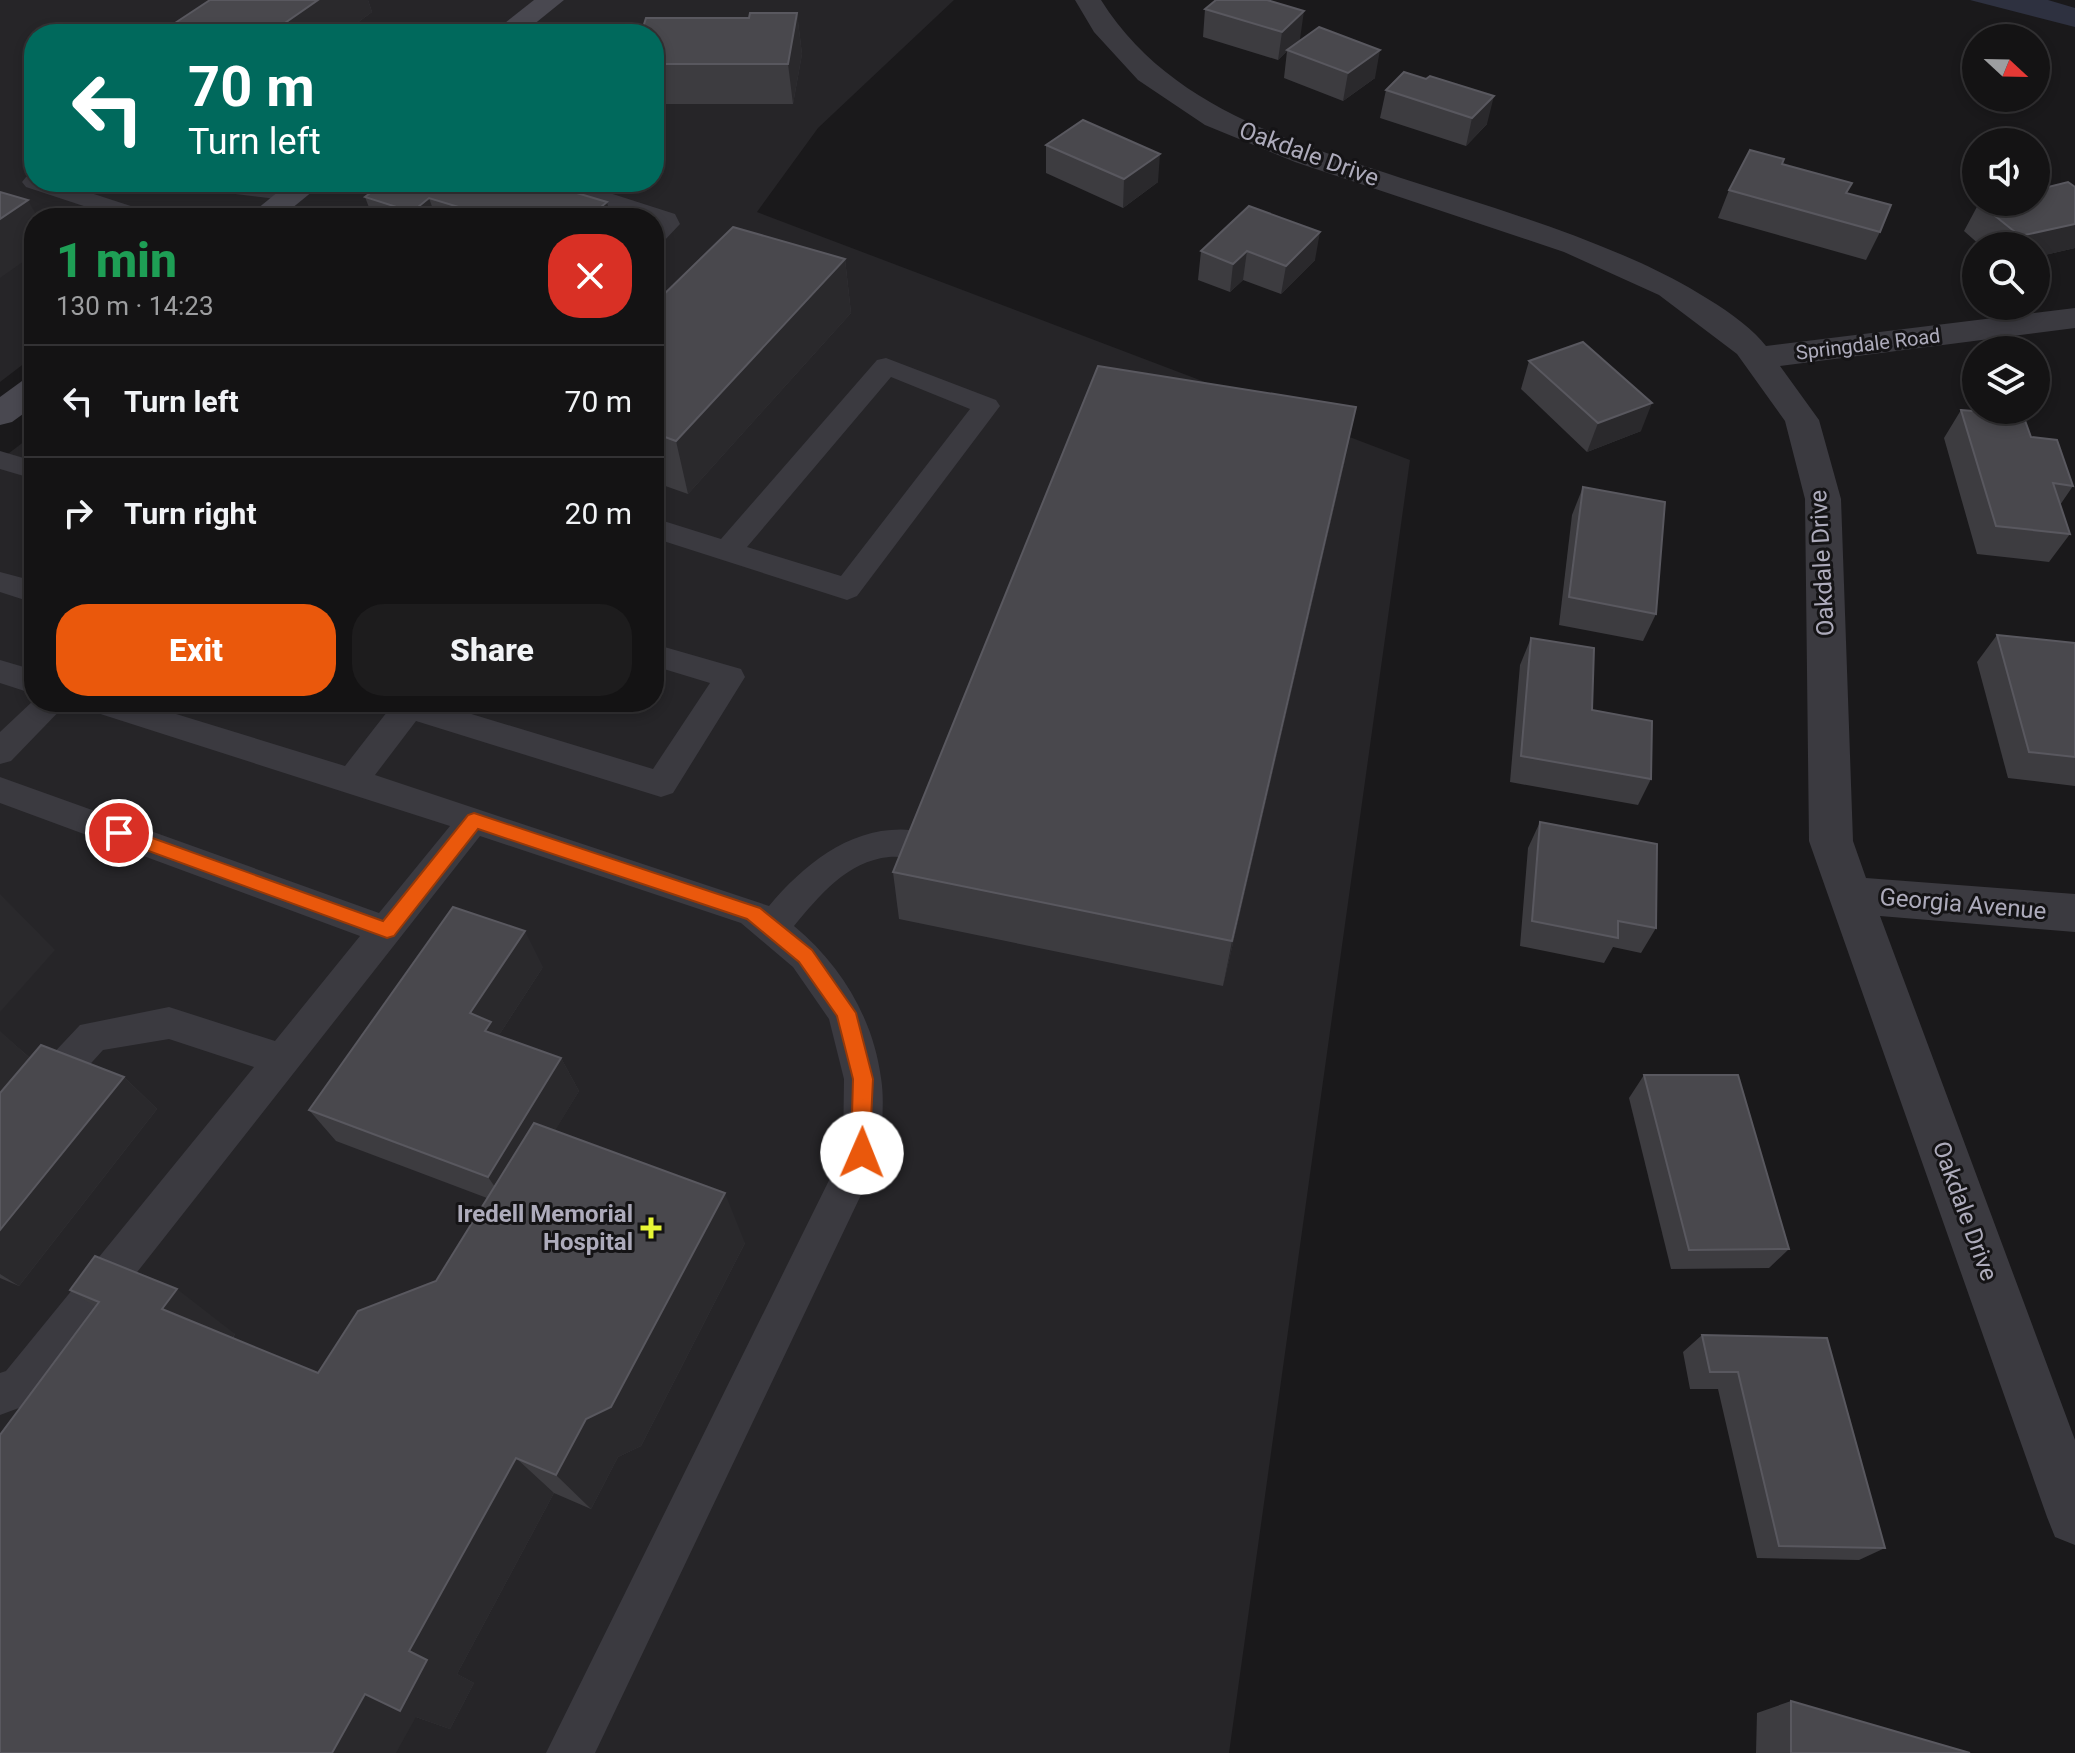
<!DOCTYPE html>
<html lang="en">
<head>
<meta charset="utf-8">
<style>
	body { margin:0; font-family:Roboto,sans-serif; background:#1d1c1d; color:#f1f3f6; height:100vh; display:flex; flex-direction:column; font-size:30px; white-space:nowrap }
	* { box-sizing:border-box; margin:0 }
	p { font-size:26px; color:#9d9ea0 }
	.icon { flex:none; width:44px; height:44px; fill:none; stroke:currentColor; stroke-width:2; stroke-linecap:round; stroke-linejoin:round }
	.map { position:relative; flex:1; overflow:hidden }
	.sheet { position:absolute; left:24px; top:208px; width:640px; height:504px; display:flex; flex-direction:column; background:#141314; border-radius:32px; box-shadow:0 4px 12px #0003,0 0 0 2px #333234 }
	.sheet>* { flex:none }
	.top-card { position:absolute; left:24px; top:24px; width:640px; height:168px; border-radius:32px; box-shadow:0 4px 12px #0003,0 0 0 2px #333234; background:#00695c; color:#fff; overflow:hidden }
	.needle { width:52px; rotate:112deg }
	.controls { position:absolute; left:1962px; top:24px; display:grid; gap:16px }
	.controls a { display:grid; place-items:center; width:88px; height:88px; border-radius:50%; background:#141314; box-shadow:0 4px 12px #0003,0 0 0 2px #333234; font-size:40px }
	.pin { position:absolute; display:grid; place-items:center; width:68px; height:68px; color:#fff; margin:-34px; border:4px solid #fff; border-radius:50%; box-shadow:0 2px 8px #0007 }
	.me { position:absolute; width:88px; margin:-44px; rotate:1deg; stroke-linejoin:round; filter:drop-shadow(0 0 6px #0008) }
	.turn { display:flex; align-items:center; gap:28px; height:168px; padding:0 32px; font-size:36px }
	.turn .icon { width:104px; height:104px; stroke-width:2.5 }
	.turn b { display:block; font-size:56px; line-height:68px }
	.round { display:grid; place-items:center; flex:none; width:84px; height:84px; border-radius:32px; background:#1d1c1d }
	.headline { display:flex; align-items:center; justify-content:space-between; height:136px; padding:0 32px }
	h1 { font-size:48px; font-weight:800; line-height:60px; color:#1e9e55 }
	.cta { display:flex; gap:16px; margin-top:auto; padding:16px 32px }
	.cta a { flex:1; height:92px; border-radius:32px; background:#ea580c; color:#fff; font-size:32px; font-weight:800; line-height:92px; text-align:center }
	.cta a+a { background:#1d1c1d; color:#f1f3f6 }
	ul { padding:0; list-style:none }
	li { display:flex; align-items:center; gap:24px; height:112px; padding:0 32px; border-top:2px solid #333234 }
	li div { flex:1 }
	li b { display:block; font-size:30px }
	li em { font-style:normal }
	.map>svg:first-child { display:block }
</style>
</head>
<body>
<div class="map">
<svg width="2075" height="1753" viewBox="0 0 2075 1753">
	<rect width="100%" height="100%" fill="#1a191b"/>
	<!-- built -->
	<path fill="#262528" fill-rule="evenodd" d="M0,0H954L818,128L757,212L1410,460L1229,1753H0V460L34,434V702H654V218H34V356L0,382ZM34,34H654V182H34Z"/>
	<!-- water -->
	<path fill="#2e3140" d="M1970,0H2048L2075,8V27Z"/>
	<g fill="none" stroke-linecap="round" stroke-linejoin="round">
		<!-- service -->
		<g fill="#3b3a40" fill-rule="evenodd">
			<path d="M34,175V182H57L140,209L147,218H120L26,187L22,182L26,177Z"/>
			<path d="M174,182H268L301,189L305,194L293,201L178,187Z"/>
			<path d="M594,188L675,214L680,224L663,242L654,244V218H640L586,200L582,195L586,190Z"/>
			<path d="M886,358L996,400L1000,406L857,596L847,600L654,538V518L721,539L877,360ZM891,377L970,409L841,576L747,547Z"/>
			<path d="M0,451L34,461V479L0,469Z"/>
			<path d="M0,572L34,581V603L0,592Z"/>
			<path d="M654,644L741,669L745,677L673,793L661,797L416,721L375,775L769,906C812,855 869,813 940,836L945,846L940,856C923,861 907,856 889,857C847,861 819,896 794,926C841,965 873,1018 881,1078C885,1102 881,1129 881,1153L595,1753H546L843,1152L844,1079L829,1019L793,967L741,923L480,836L35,1402L0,1415V1373L6,1371L254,1067L169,1039L103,1050L13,1149L0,1154V1110L80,1025L169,1007L275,1041L360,936L0,803V777L379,913L450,826L88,710L83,702H137L345,766L387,712L377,702H432L653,769L710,683L654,666Z"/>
			<path d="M0,660L34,670V694L0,683Z"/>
			<path d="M34,700L68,702L11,761L0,764V732Z"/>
		</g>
		<!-- minor -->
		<path fill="#3b3a40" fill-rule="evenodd" d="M1075,0H1101C1167,106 1289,141 1401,178C1482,204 1563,228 1641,263C1676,279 1743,315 1766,346L2075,308V328L1780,366L1819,420L1841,499L1853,841L1866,878L2075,894V932L1880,916L2075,1440V1545L2055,1537L2047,1517L1809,841L1805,499L1785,421L1737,354L1659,295L1564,252L1295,162L1205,125L1138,80L1094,32Z"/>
		<!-- secondary -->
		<g fill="#494850" fill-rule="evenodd">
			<path d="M534,0H564L522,34H491Z"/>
			<path d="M290,182H324L280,218H246Z"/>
			<path d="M34,378V406L12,422L0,425V397L22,381Z"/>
		</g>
	</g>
	<!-- wall -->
	<g fill="#3d3c40">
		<path d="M210,0H368L372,12L342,34H180L175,23Z"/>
		<path d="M1216,0L1300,39L1292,47L1375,78L1343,101L1284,78L1287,51L1278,60L1203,37L1205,9Z"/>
		<path d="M797,13L802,54L793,104H654V34L749,18Z"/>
		<path d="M1426,79L1487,124L1466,146L1380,118L1386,90Z"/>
		<path d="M1046,145L1158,182L1123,208L1046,173Z"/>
		<path d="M1783,164L1847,194L1880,232L1866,260L1718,218L1729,190Z"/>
		<path d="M385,182H543V183L607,202L611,218H373L365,197Z"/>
		<path d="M2075,187V248L2036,257V246H1981L1964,231L1979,203Z"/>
		<path d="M1249,206L1315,260L1281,294L1243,280L1230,292L1198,280L1201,251Z"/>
		<path d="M845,259L851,313L688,494L654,482V304Z"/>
		<path d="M1529,361L1641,431L1587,452L1521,389Z"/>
		<path d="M1961,410L2031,437L2073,486L2060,505L2070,534L2049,562L1977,554L1944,438Z"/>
		<path d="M1345,460L1223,986L899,919L893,872Z"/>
		<path d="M1583,487L1656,614L1643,641L1559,625L1572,515Z"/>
		<path d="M1997,635L2075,643V786L2008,778L1977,662Z"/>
		<path d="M1531,638L1651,779L1638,805L1510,782L1520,665Z"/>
		<path d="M1540,822L1656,928L1641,953L1613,947L1604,963L1520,946L1528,848Z"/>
		<path d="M543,967L499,1035L500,1036L561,1058L579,1091L555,1130L745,1243L641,1446L618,1457L591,1509L554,1493L457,1674L474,1683L450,1729L416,1717L95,1307L70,1290L235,1334L233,1338L318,1373L436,1281L487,1198L336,1141L309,1110Z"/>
		<path d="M0,1032L30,1058L124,1077L157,1109L19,1286L0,1278Z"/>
		<path d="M1644,1075L1789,1249L1769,1268L1671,1269L1629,1098Z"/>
		<path d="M1702,1335L1827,1338L1885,1548L1859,1560L1757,1558L1718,1389H1690L1683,1352Z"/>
		<path d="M1791,1701L1970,1753H1756L1757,1713Z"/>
	</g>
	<!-- shaded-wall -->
	<g fill="#2a292c">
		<path d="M318,0H368L372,12L342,34H269Z"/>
		<path d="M1304,11L1300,39L1278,60L1282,32Z"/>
		<path d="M797,13L802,54L793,104L788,64Z"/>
		<path d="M1380,50L1375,78L1343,101L1348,73Z"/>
		<path d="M1494,96L1487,124L1466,146L1472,118Z"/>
		<path d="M1160,154L1158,182L1123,208L1124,179Z"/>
		<path d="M429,198L436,218H414L412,212Z"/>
		<path d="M28,200L38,218H34V254L0,278V219Z"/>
		<path d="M607,202L611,218H588Z"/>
		<path d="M2075,224V248L2036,257V246H2014L2020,236Z"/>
		<path d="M1320,232L1315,260L1281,294L1286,266Z"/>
		<path d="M1247,251L1243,280L1230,292L1233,264Z"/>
		<path d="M845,259L851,313L688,494L676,441Z"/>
		<path d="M1652,403L1641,431L1587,452L1598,423Z"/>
		<path d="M1356,407L1345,460L1223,986L1232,941Z"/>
		<path d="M0,894L55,950L0,1012Z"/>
		<path d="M525,931L543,967L499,1035L511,1055L505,1064L470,1013Z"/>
		<path d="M0,1031L32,1060L0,1098Z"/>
		<path d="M561,1058L579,1091L509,1207L488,1177Z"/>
		<path d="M124,1077L157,1109L19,1286L0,1274V1230Z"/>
		<path d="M725,1193L745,1243L641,1446L618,1457L591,1509L556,1475L586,1419Z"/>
		<path d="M177,1289L235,1334L222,1353L162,1309Z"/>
		<path d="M516,1458L554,1493L457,1674L474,1683L450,1729L416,1717L396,1753H332L365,1694L409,1651Z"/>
	</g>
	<!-- building -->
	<g fill="#49484d" stroke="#59585f" stroke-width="2">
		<path d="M210,0H318L269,34H217L175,23Z"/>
		<path d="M1216,0H1267L1304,11L1282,32L1205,9Z"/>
		<path d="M750,13H797L788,64H654V34H641L646,18H749Z"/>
		<path d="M1319,27L1380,50L1348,73L1287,50Z"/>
		<path d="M1404,72L1426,79L1430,76L1494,96L1472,118L1386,90Z"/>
		<path d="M1083,120L1160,154L1124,179L1046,145Z"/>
		<path d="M1750,150L1784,159L1782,164L1852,183L1846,193L1891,205L1880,232L1729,190Z"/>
		<path d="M385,182H540L607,202L588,218H495L429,198L412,212L365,197Z"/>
		<path d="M2068,182L2075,187V224L2020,236L1979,203L2036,202V190Z"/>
		<path d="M0,192L28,200L0,219Z"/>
		<path d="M1249,206L1320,232L1286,266L1247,251L1233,264L1201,251Z"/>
		<path d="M733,227L845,259L676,441L654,433V304Z"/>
		<path d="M1583,342L1652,403L1598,423L1529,361Z"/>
		<path d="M1098,366L1356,407L1232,941L893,872Z"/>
		<path d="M1961,410L2023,415L2031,437L2057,440L2073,486L2053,483L2070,534L1996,526Z"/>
		<path d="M1583,487L1665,502L1656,614L1569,597Z"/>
		<path d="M1997,635L2075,643V757L2029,752Z"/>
		<path d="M1531,638L1594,648L1592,710L1652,721L1651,779L1521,756Z"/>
		<path d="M1540,822L1657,844L1656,928L1618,921V938L1532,921Z"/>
		<path d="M453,907L525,931L470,1013L491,1022L485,1031L561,1058L488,1177L309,1110Z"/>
		<path d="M41,1045L124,1077L0,1230V1093Z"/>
		<path d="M1644,1075H1738L1789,1249L1689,1250Z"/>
		<path d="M534,1123L725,1193L611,1407L586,1419L556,1475L516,1458L409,1651L427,1660L400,1711L365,1694L332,1753H0V1435L99,1302L70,1290L95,1256L177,1289L162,1309L318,1373L358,1311L436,1281Z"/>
		<path d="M1702,1335L1827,1338L1885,1548L1779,1546L1738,1372H1710Z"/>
		<path d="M1791,1701L1970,1753H1791Z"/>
	</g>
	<!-- route -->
	<path fill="#ea580c" stroke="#983908" stroke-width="2" d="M474,813L760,908L812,950L856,1013L873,1079L869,1160H854L851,1153L853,1079L837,1016L799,962L747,919L478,829L394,936L387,938L113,838L110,833L119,826L383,921L468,815Z"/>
	<!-- markers -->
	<path fill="#e8f735" stroke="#151416" stroke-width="3" d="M647 1216h8v8h8v8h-8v8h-8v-8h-8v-8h8z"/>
	<g text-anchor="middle" stroke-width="6" stroke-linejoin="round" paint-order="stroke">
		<!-- far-street labels -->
		<g font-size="20" fill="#adabbb" stroke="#151416">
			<text transform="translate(1868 344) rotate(-7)" y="7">Springdale Road</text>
		</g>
		<!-- street labels -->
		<g font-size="24" fill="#adabbb" stroke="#151416">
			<text transform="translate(1309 154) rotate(20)" y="8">Oakdale Drive</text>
			<text transform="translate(1822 563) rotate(-93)" y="8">Oakdale Drive</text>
			<text transform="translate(1963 904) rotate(5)" y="8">Georgia Avenue</text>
			<text transform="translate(1965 1211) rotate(70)" y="8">Oakdale Drive</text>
		</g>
		<!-- poi labels -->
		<g font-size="24" font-weight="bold" fill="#adabbb" stroke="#151416" text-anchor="end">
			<text x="633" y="1222">Iredell Memorial<tspan x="633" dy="28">Hospital</tspan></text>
		</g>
	</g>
</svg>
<div class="controls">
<a><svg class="needle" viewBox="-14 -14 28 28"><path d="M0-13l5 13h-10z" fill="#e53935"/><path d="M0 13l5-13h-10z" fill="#9d9ea0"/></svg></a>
<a><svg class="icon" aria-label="sound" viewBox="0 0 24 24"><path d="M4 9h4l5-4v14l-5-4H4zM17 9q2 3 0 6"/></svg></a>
<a><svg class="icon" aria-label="search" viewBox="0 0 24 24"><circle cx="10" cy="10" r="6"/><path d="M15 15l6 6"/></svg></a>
<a><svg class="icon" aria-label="layers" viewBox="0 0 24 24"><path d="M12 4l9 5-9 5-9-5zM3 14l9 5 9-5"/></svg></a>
</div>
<div class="pin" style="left:119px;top:833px;background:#d93025"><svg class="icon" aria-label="arrive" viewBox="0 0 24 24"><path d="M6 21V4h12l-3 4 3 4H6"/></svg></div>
<svg class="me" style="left:862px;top:1153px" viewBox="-20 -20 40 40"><circle r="19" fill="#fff"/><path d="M0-13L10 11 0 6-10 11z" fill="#ea580c"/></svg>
<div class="top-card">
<div class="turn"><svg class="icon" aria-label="left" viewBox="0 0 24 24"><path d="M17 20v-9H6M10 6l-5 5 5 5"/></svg><div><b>70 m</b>Turn left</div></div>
</div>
<section class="sheet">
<div class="headline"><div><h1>1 min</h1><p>130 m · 14:23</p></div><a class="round" style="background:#d93025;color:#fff"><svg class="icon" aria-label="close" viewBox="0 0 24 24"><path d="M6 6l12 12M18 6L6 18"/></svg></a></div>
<ul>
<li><svg class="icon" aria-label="left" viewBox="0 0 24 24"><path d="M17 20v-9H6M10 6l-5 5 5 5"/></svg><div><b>Turn left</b></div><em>70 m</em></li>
<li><svg class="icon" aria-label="right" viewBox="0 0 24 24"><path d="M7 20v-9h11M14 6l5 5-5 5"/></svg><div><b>Turn right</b></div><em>20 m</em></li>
</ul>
<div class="cta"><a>Exit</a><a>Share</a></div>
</section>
</div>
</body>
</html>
